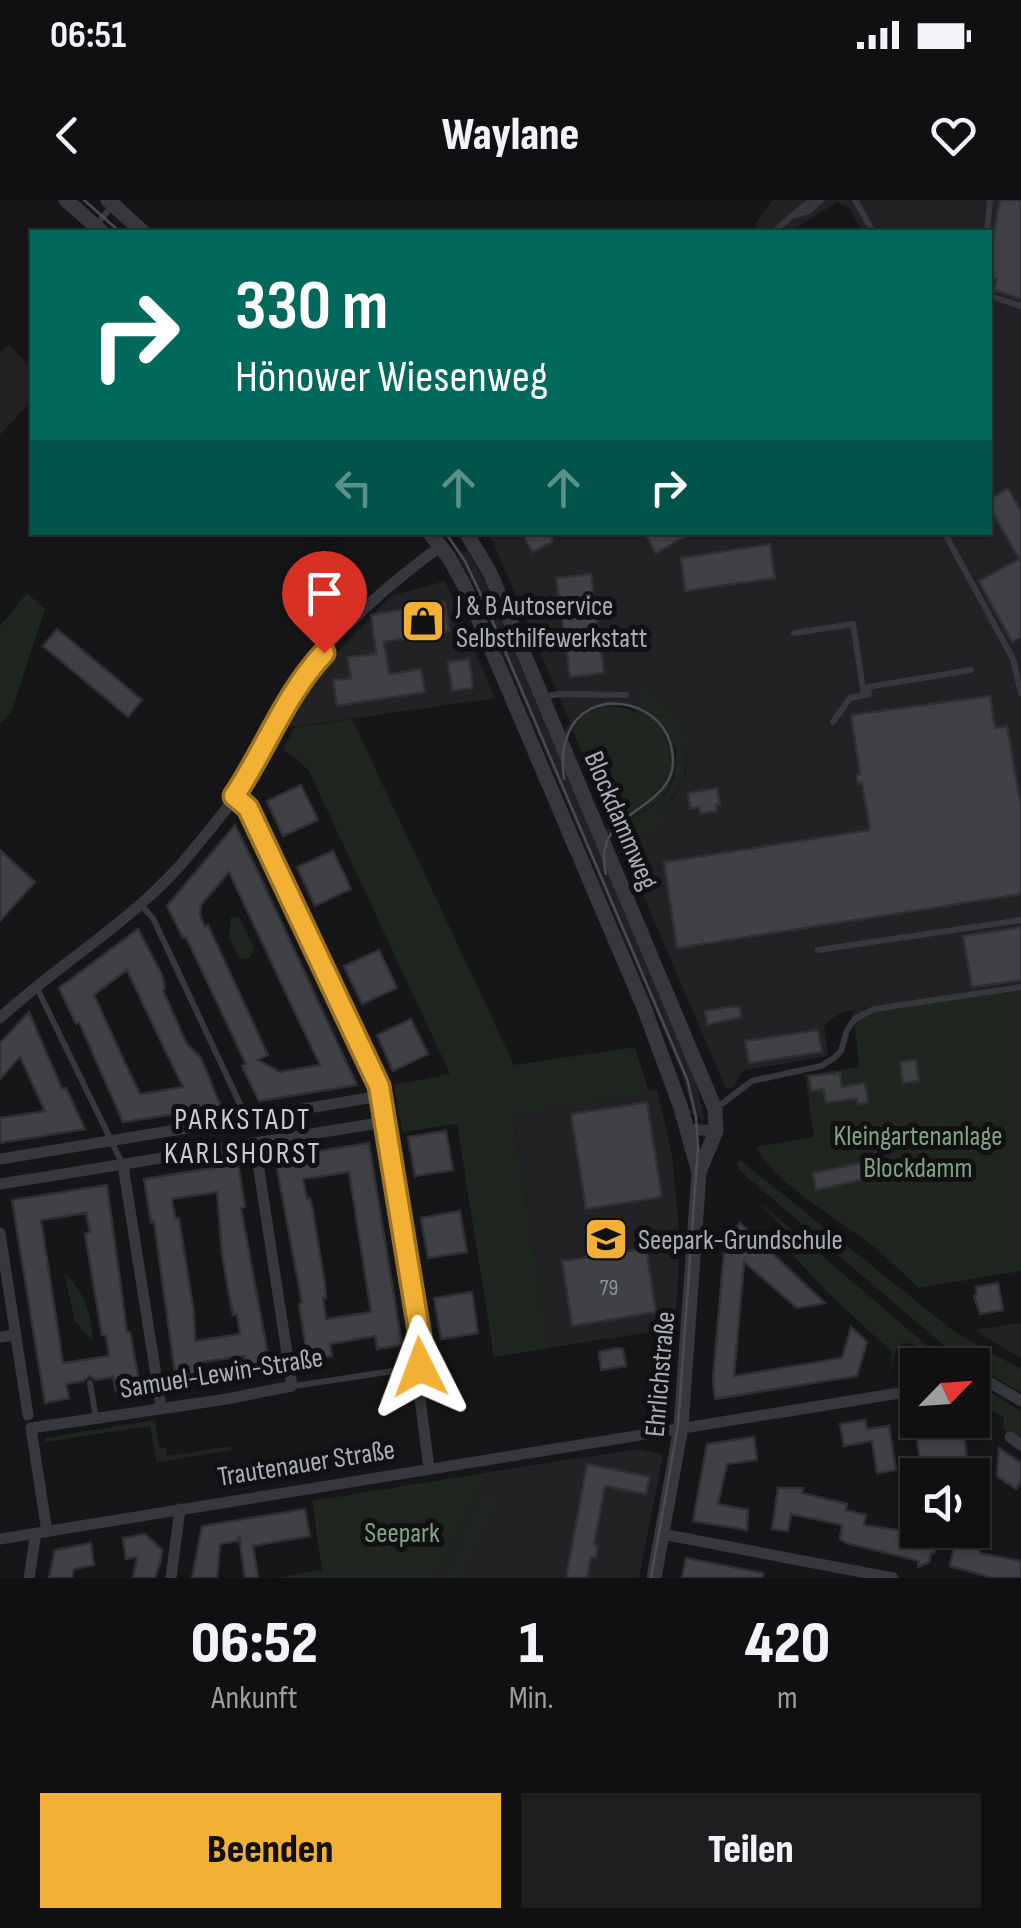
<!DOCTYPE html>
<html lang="de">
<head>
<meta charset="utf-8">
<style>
	body { margin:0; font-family:"Sofia Sans Condensed",sans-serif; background:#1e1e20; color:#f1f3f6; height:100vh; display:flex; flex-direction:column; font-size:38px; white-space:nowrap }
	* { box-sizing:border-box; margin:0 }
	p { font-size:32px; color:#9c9d9f }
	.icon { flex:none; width:55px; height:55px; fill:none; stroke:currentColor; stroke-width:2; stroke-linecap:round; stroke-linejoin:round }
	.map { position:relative; height:1378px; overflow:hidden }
	.drawer { display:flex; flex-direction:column; background:#101012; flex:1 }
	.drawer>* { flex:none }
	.top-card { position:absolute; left:30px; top:30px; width:962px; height:305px; border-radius:0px; box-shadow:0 2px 8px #0004,0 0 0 2px #303032; background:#00695c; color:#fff; overflow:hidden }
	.needle { width:65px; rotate:65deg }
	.buttons { position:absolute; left:900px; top:1148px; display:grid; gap:20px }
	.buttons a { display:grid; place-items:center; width:90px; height:90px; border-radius:0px; background:#101012; box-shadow:0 2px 8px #0004,0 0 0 2px #303032; font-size:50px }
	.pin { position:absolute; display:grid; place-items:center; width:85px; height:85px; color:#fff; margin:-102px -42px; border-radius:50% 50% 50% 0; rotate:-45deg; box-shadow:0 0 10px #0007 }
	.pin .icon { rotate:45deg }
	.me { position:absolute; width:110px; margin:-55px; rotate:357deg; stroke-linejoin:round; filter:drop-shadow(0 0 8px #0008) }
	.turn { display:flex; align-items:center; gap:35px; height:210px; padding:0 40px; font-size:45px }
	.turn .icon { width:130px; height:130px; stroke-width:2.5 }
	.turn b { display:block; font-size:70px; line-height:85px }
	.lanes { display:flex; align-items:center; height:95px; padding:0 40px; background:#0003; justify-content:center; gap:50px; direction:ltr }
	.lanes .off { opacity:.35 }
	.eta { display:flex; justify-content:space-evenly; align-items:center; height:170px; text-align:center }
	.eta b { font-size:60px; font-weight:800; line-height:70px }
	.primary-button { display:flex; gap:20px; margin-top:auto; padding:20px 40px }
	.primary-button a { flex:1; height:115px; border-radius:0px; background:#f2b134; color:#111; font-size:40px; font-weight:800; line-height:115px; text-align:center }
	.primary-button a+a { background:#1e1e20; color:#f1f3f6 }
	.status { display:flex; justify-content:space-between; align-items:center; height:70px; padding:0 50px; background:#101012; direction:ltr }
	.status svg { height:28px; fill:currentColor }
	header { display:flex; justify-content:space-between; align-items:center; height:130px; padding:0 40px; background:#101012; font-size:45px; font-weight:800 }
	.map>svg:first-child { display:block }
</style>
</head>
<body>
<div class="status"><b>06:51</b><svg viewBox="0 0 49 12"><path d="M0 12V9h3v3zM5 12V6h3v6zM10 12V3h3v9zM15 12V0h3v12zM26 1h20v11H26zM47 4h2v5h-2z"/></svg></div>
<header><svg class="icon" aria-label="back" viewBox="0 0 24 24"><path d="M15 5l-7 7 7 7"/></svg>Waylane<svg class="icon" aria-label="heart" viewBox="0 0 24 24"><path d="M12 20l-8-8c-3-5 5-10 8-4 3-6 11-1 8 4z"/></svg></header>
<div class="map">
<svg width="1021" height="1378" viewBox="0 0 1021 1378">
	<rect width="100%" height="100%" fill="#161618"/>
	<!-- built -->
	<g fill="#222225" fill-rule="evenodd">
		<path d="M773,0H1021V784L842,812L824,825L828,856L742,871L734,887L726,889L616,631L610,637L606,630L619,617L648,600L660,587L669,562L664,539L661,531L630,507L621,506L604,507L572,529L568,539L564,531L570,522L489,333L990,332V32H863L849,8L837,2L790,32H762L755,24ZM642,487L687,551L686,573L674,597L661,612L627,620L657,603L667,590L676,569L673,535L663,519L648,506L640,494Z"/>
		<path d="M9,145L32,169V200L0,235V152Z"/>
		<path d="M467,350L485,383L694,875L705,922L688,911L692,909L681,872L475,388L458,356Z"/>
		<path d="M445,381L495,498L279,529L314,472L320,471L391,396Z"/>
		<path d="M657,889L672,955L678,1017L679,1060L675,1128L550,1148L513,914Z"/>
		<path d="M1021,1123V1158L974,1130Z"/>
		<path d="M639,1249L663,1255L639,1378H436L489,1272Z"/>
	</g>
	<!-- green -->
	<g fill="#1e261f">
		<path d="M27,393L45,409L11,513L0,523V426Z"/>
		<path d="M642,486C689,525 705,563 661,612L663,629L619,637L615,630L618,626C631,617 647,612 659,601C692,568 675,520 637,501Z"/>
		<path d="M604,507C651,504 690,547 658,589C646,605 627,610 613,622L572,529L590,513Z"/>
		<path d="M352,519L514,865L635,847L649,893L513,915L550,1148L494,1157L457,924L402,932L394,885L450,874L309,571L295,557L283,550L294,528Z"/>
		<path d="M231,717L240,718L254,749L250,758L240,759L229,737Z"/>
		<path d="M1021,784V1071L919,1088C901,1072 884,1054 865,1040C833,1016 773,982 756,947L814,937L805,875L859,867L853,811Z"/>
		<path d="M740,960L956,1133L1021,1169V1193L947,1148L740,971L737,965Z"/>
		<path d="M757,1000L938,1155L940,1161L915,1145L904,1143L896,1150L890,1174L892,1152L828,1093L775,1036L782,1027Z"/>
		<path d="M64,1072C84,1091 92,1115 93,1142L75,1121Z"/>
		<path d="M973,1185H979L1021,1211V1241L1003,1229L1004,1218L973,1200Z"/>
		<path d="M155,1220L159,1248H166L167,1256L231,1246L232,1250L157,1262L150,1226L45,1242V1238Z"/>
		<path d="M489,1272L436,1378H275L322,1370L312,1301Z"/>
		<path d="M487,1296L495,1300L457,1378H447Z"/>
	</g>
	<!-- building -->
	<g fill="#404145" stroke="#303034" stroke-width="2.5" fill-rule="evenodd">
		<path d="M1000,0H1021V99L994,90L996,79L990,78V51Z"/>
		<path d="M1008,288L1021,312V437L1012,442L979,381L1019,359L990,308V299Z"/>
		<path d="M522,332H549L553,342L532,352Z"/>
		<path d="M644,332H693L656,353Z"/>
		<path d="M770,344L775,378L685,391L681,358Z"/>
		<path d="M591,374L604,473L570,477L556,378Z"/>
		<path d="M445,402L449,431L384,442L389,474L421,469L425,492L337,506L333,480L351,478L347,457L376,454L371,415Z"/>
		<path d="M57,429L142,500L128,517L43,446Z"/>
		<path d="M469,459L473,488L452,491L448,462Z"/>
		<path d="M990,496L995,528L1007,526L1021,606V694L677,748L664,662L870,630L862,583L858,584L856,575L860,574L851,515Z"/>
		<path d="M301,585L318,620L283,636L267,601Z"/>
		<path d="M717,588L720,604L716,605L717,611L700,614L699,607L690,609L688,593Z"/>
		<path d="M235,625L259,674L357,885L259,901L242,866L246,864L186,737L183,738L167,706ZM229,672L290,802L320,865L280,872L258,860L268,855L208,725L205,727L200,715L201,705Z"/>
		<path d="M0,650L35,682L0,721Z"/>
		<path d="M333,651L351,689L315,706L297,667Z"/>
		<path d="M1021,727V780L972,787L963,736Z"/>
		<path d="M138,729L162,775L165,788L163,791L187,844L201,858L221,907L123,922L79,822L76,824L59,788ZM127,770L164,848L183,887L140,894L126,865L94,795Z"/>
		<path d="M379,750L397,788L362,804L344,766Z"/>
		<path d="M727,807H740L741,817L707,825L705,811Z"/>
		<path d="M29,812L62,889L66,888L85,929L0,943V918L45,911L20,857L0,879V843Z"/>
		<path d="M411,819L428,854L393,871L377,835Z"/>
		<path d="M818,830L822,852L749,863L745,841Z"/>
		<path d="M916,860L919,881L903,883L900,862Z"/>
		<path d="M840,873L842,887L865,883L868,902L858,904L857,899H850L826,903L823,889L811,891L809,876Z"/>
		<path d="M647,902L662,997L586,1009L571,914Z"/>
		<path d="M446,931L453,970L415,976L408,937Z"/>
		<path d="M369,943L402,1145L377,1149L375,1136L330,1144L332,1156L308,1160L299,1104L302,1103L275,958ZM349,972L371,1112L326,1119L323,1098H326L325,1085L313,1011L310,998L307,999L303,979Z"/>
		<path d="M861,963L864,979L816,990L813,973Z"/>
		<path d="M238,964L245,1007L241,1008L270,1166L246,1170L244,1156L215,1160L198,1163L201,1177L176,1181L154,1021L151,1022L144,979ZM217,992L222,1054L230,1100L233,1115L237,1114L240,1134L195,1141L194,1113L179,1018H175L172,999Z"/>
		<path d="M107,985L127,1132H130L140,1187L116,1191L113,1177L96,1180L90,1176L83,1181L66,1184L69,1198L45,1203L12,1000ZM86,1013L90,1032L85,1034L102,1135H106L109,1156L63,1163L41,1020Z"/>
		<path d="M460,1011L467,1052L428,1058L421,1018Z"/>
		<path d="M740,1023L825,1103L797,1108L744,1062L734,1176L842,1158L851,1127L867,1142L857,1176L715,1199L713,1179L725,1040Z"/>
		<path d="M646,1048L656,1112L572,1126L562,1061Z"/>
		<path d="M998,1083L1003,1110L980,1114L974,1096L977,1095L976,1087Z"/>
		<path d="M472,1092L478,1133L441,1139L434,1098Z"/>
		<path d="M617,1148L623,1149L626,1166L601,1170L599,1152Z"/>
		<path d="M865,1220L867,1229L889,1226L896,1270L877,1273L872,1241L844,1246L840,1224Z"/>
		<path d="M963,1224L967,1259L921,1266L916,1234Z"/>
		<path d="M754,1237L757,1260L727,1264L718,1304L748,1310L747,1330L693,1321L707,1244Z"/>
		<path d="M999,1248L1021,1263V1282L1016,1289L997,1276Z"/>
		<path d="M587,1264L650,1277L646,1294L605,1286L594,1345L598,1346L596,1358L591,1357L587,1378H566Z"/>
		<path d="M778,1288H803L802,1293L847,1304L846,1310L866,1315L864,1325L916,1333L928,1330L930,1341L936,1342L934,1353H931L929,1362L918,1367L919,1361L846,1343L840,1339L842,1325L791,1314L788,1331L772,1329Z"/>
		<path d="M305,1309L310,1336L253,1346L258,1378H245L239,1336L238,1341L220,1344L217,1378H192L202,1326Z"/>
		<path d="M145,1334L162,1350L160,1363L155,1378H133L137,1357L126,1359L123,1338Z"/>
		<path d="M91,1343L94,1365L74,1369L72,1378H49L55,1350Z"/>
		<path d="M955,1343L980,1346L979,1353L1021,1361V1378H993L950,1366Z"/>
		<path d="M686,1358L763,1373L762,1378H682Z"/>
	</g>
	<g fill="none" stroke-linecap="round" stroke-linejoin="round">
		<!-- service -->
		<g stroke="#37383d" stroke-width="6">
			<path d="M855,0L873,32"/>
			<path d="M796,15L809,11L821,0"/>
			<path d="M96,25L113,5"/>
			<path d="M773,32C787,22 800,5 815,0"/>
			<path d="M987,32L990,0"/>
			<path d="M990,96L1021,106"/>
			<path d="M944,332L1013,459L1021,493"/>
			<path d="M794,433L853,424L864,495"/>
			<path d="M544,497L558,494L626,495"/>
			<path d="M833,522L850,498L869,494L868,487L971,470"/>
			<path d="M142,706L153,718L247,919"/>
			<path d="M818,750L1021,720"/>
			<path d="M37,788L123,965"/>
			<path d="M715,909L752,881L821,866L834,858L841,851L847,830L855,819L874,809L1021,787"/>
			<path d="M90,1183L96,1218"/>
			<path d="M294,1186L420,1167"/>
		</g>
		<!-- minor -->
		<g stroke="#37383d" stroke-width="11">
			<path d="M234,596L247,608L379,886L422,1149L418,1183L429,1268"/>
			<path d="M0,818C64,759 139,718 194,649C214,624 237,598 253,570C269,542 280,510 298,483C330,434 394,380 441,346"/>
			<path d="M688,929L716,931"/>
			<path d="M0,959L381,896"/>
			<path d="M123,965L161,1207"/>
			<path d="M0,984L385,922"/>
			<path d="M0,1033L28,1215"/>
			<path d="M0,1137L16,1135"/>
			<path d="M945,1154L961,1165"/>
			<path d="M972,1172L1021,1201"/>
			<path d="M1010,1237L1021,1245"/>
			<path d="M47,1332L31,1228L227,1199L292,1186L255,944"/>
			<path d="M662,1334L893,1378"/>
			<path d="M0,1339L918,1190"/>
			<path d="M29,1378L36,1333"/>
			<path d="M171,1378L180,1309"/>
		</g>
		<!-- tertiary -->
		<g stroke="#37383d" stroke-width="15">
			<path d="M66,0L102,32"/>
			<path d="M108,0L143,32"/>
			<path d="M429,332L448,356L464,385L643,805L680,905L699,972"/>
			<path d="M466,332L490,373L715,909L716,931L699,972L681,1227L654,1378"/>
		</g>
		<!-- tram -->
		<g stroke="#4a4c52" stroke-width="2.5">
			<path d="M84,0L120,32"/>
			<path d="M445,332L465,361L483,399L687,879L696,917L698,947L678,1225L651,1378"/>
			<path d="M564,579C562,564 562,548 568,534C587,487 656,498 670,542C692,614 588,602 606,674"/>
		</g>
	</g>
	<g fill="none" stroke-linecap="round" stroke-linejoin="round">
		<!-- route casing -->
		<g stroke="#9d7322" stroke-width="25">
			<path id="route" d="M324,453C284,496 266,549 234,596L248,608L379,886L422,1149L420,1167"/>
		</g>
		<!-- route -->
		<use href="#route" stroke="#f2b134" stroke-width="18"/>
	</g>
	<!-- icons -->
	<defs>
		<g id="shop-square" transform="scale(2.25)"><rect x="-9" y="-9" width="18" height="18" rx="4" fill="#f2b134" stroke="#111113"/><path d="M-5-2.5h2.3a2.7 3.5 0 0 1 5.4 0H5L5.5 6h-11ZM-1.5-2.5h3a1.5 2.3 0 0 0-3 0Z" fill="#111"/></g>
		<g id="school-square" transform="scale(2.25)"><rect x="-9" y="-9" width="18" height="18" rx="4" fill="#f2b134" stroke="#111113"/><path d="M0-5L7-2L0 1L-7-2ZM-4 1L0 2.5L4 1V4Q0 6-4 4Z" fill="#111"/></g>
	</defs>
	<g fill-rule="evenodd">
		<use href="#shop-square" x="423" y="421"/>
		<use href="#school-square" x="606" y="1039"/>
	</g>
	<g text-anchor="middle" stroke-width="10" stroke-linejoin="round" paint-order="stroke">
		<!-- number labels -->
		<g font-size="22" fill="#8e929b">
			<text x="609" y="1095">79</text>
		</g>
		<!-- poi labels -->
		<g font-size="28" fill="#a8adb8" stroke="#111113" text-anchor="start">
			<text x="456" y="415">J &amp; B Autoservice<tspan x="456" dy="32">Selbsthilfewerkstatt</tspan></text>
			<text x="638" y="1049">Seepark-Grundschule</text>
		</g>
		<!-- street labels -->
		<g font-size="28" fill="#a8adb8" stroke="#111113">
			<text transform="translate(622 620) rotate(67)" y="10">Blockdammweg</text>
			<text transform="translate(221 1172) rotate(-9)" y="10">Samuel-Lewin-Straße</text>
			<text transform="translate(659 1174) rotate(-85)" y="10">Ehrlichstraße</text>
			<text transform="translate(306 1262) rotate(-9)" y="10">Trautenauer Straße</text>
		</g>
		<!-- park labels -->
		<g font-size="28" fill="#7fa381" stroke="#111113">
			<text x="918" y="945">Kleingartenanlage<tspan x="918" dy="32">Blockdamm</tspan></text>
			<text x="402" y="1342">Seepark</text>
		</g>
		<!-- neighbourhood labels -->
		<g font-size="30" letter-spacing="2.5" fill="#c9ccd4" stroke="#111113">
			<text x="243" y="929">PARKSTADT<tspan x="243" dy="34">KARLSHORST</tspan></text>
		</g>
	</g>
</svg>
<div class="buttons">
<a><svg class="needle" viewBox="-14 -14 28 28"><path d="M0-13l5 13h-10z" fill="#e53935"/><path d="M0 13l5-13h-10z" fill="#9c9d9f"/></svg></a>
<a><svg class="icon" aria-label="sound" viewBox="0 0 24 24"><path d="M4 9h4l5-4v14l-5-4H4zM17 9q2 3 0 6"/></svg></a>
</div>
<div class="pin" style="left:324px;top:453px;background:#d93025"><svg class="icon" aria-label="arrive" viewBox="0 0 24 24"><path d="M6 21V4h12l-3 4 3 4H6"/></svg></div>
<svg class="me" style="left:420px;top:1167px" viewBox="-20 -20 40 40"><path d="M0-17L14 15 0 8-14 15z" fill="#f2b134" stroke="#fff" stroke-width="4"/></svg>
<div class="top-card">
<div class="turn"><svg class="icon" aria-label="right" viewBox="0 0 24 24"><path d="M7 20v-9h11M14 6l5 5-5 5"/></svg><div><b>330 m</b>Hönower Wiesenweg</div></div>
<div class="lanes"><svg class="icon off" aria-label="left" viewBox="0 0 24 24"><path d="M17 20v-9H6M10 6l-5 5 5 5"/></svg><svg class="icon off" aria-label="ahead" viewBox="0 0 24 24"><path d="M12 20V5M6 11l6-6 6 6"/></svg><svg class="icon off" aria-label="ahead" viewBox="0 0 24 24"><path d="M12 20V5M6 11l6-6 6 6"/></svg><svg class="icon" aria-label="right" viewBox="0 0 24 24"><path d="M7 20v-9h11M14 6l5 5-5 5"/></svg></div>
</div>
</div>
<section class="drawer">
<div class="eta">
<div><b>06:52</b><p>Ankunft</p></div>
<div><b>1</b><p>Min.</p></div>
<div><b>420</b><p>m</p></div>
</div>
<div class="primary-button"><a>Beenden</a><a>Teilen</a></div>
</section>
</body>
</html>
